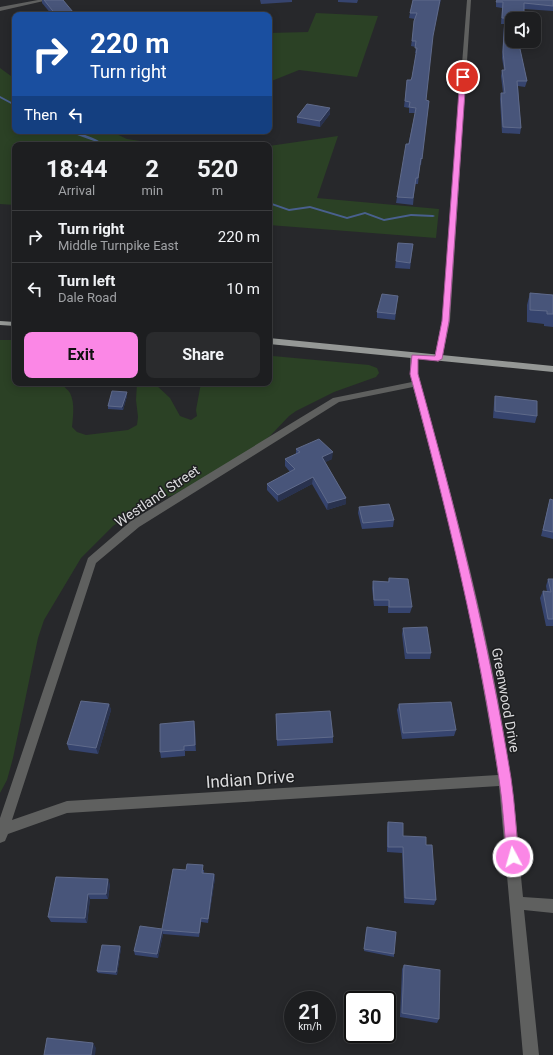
<!DOCTYPE html>
<html lang="en">
<head>
<meta charset="utf-8">
<style>
	body { margin:0; font-family:Roboto,sans-serif; background:#2a2b2d; color:#f1f3f6; height:100vh; display:flex; flex-direction:column; font-size:15px; white-space:nowrap }
	* { box-sizing:border-box; margin:0 }
	p { font-size:13px; color:#a0a2a5 }
	.icon { flex:none; width:22px; height:22px; fill:none; stroke:currentColor; stroke-width:2; stroke-linecap:round; stroke-linejoin:round }
	.map { position:relative; flex:1; overflow:hidden }
	.panel { position:absolute; left:12px; top:142px; width:260px; height:244px; display:flex; flex-direction:column; background:#1d1e20; border-radius:8px; box-shadow:0 2px 10px #0003,0 0 0 1px #3b3c3e }
	.panel>* { flex:none }
	.hud { position:absolute; left:12px; top:12px; width:260px; height:122px; border-radius:8px; box-shadow:0 2px 10px #0003,0 0 0 1px #3b3c3e; background:#1a4fa0; color:#fff; overflow:hidden }
	.controls { position:absolute; left:505px; top:12px; display:grid; gap:8px }
	.controls a { display:grid; place-items:center; width:36px; height:36px; border-radius:8px; background:#1d1e20; box-shadow:0 2px 10px #0003,0 0 0 1px #3b3c3e; font-size:20px }
	.speed { position:absolute; left:284px; top:991px; display:flex; gap:8px; font-size:20px; font-weight:700; text-align:center }
	.speed>* { display:grid; place-content:center; width:52px; height:52px; border-radius:50%; background:#1d1e20; box-shadow:0 2px 10px #0003,0 0 0 1px #3b3c3e; line-height:1 }
	.speed small { font-size:10px; font-weight:400 }
	.speed .limit { border:2px solid #111; border-radius:6px; background:#fff; color:#111 }
	.pin { position:absolute; display:grid; place-items:center; width:34px; height:34px; color:#fff; margin:-17px; border:2px solid #fff; border-radius:50%; box-shadow:0 1px 4px #0007 }
	.me { position:absolute; width:44px; margin:-22px; rotate:354deg; stroke-linejoin:round; filter:drop-shadow(0 0 3px #0008) }
	.turn { display:flex; align-items:center; gap:14px; height:84px; padding:0 12px; font-size:18px }
	.turn .icon { width:52px; height:52px; stroke-width:2.5 }
	.turn b { display:block; font-size:28px; line-height:34px }
	.then { display:flex; align-items:center; height:38px; padding:0 12px; background:#0003; gap:8px; font-size:15px }
	.eta { display:flex; justify-content:space-evenly; align-items:center; height:68px; text-align:center }
	.eta b { font-size:24px; font-weight:700; line-height:28px }
	.cta { display:flex; gap:8px; margin-top:auto; padding:8px 12px }
	.cta a { flex:1; height:46px; border-radius:8px; background:#fb87e6; color:#111; font-size:16px; font-weight:700; line-height:46px; text-align:center }
	.cta a+a { background:#2a2b2d; color:#f1f3f6 }
	ul { padding:0; list-style:none }
	li { display:flex; align-items:center; gap:12px; height:52px; padding:0 12px; border-top:1px solid #3b3c3e }
	li div { flex:1 }
	li b { display:block; font-size:15px }
	li em { font-style:normal }
	.map>svg:first-child { display:block }
</style>
</head>
<body>
<div class="map">
<svg width="553" height="1055" viewBox="0 0 553 1055">
	<rect width="100%" height="100%" fill="#27282b"/>
	<!-- green -->
	<g fill="#2b4125">
		<path d="M316,13L378,16L357,77L299,70L269,82V33L308,32Z"/>
		<path d="M0,68L15,79V131H110L127,139L166,145H15V205L0,204Z"/>
		<path d="M338,136L317,198L439,209L436,238L269,225V146Z"/>
		<path d="M0,340H15V383H62C64,388 68,389 70,393C75,403 73,416 72,427L77,432L86,435L128,430L137,425L138,417L136,400L137,383H154L170,398L180,416L191,420L197,416L196,410L201,383H269V364H271L273,356L369,365L377,368L379,373L376,377L334,392L296,411L289,416L270,436L241,459L173,495L142,507L113,526L81,558L44,620L38,638L13,758L7,780L0,793Z"/>
	</g>
	<g fill="none" stroke-linecap="round" stroke-linejoin="round">
		<!-- stream -->
		<g fill="#49608e" fill-rule="evenodd">
			<path d="M0,96L15,104V106L0,98Z"/>
			<path d="M66,131C78,131 96,138 105,145H101L94,141Z"/>
			<path d="M269,202L289,209L310,206L347,217L365,212L384,219L411,214L433,215L435,216L433,217L411,216L384,221L365,214L347,219L310,208L289,211L269,204Z"/>
		</g>
		<!-- minor -->
		<g fill="#5f605f" fill-rule="evenodd">
			<path d="M38,0H48L0,11V7Z"/>
			<path d="M467,0H471L450,321L442,359L438,362L434,359L442,321Z"/>
			<path d="M414,353L418,356V374C455,507 492,642 511,780C517,818 519,858 523,897L553,899V913L524,910L539,1055H523L499,786L67,813L8,834L5,841L0,843V818L88,558L131,521L333,398L412,382L410,374V356ZM413,387C433,461 452,534 468,608C479,663 489,719 498,775L67,801L12,820L96,563L139,527L339,402Z"/>
		</g>
		<!-- primary -->
		<g fill="#959896" fill-rule="evenodd">
			<path d="M0,321L15,322V326L0,325Z"/>
			<path d="M269,338L553,366V372L269,344Z"/>
		</g>
	</g>
	<!-- wall -->
	<g fill="#36446e">
		<path d="M42,0H63L73,15H52L42,3Z"/>
		<path d="M260,0H292V2L261,4Z"/>
		<path d="M338,0H358L357,3L338,2Z"/>
		<path d="M413,0L432,41L426,100L429,101L421,165H420L418,184H415L413,205L396,203L397,197L415,113H409V108L404,107L407,80H411L412,77L416,53H415L416,47L411,46L415,19L409,18L410,13Z"/>
		<path d="M496,0H553V11L524,9L512,19L520,49L527,81L525,87L518,86L521,128L520,134L502,133L500,99L501,93H503L501,76L502,70H504L502,58L504,24H501L502,8L496,7Z"/>
		<path d="M330,108V114L320,127L297,123V117Z"/>
		<path d="M398,243L413,244L410,269L395,268Z"/>
		<path d="M530,293L553,295V327L544,326V324L527,322V305Z"/>
		<path d="M398,296L395,320L377,318V312Z"/>
		<path d="M73,383H93V384H74Z"/>
		<path d="M127,392V396L123,410L108,409V406Z"/>
		<path d="M495,396L537,416L535,423L493,418L494,403Z"/>
		<path d="M296,449L332,459L325,462L346,498V504L327,510L312,484L278,502L267,490V484L290,472L285,466V459L296,454Z"/>
		<path d="M550,499L553,500V539L541,536Z"/>
		<path d="M359,507L394,520L393,527L362,529L358,513Z"/>
		<path d="M389,578L412,607L410,613H388V606H374L372,588L373,581L388,582Z"/>
		<path d="M548,579H553V626H546L540,598L543,591L547,592L546,586Z"/>
		<path d="M403,628L431,653L430,659H405L402,634Z"/>
		<path d="M109,704L111,710L98,754L69,750L67,744Z"/>
		<path d="M399,704L456,730L454,736L402,739L397,710Z"/>
		<path d="M276,714L333,737V743L277,746Z"/>
		<path d="M195,727L196,751H185V756L161,758L160,752Z"/>
		<path d="M388,822L403,836L426,845L436,900L434,905L404,903L402,853L387,852V827Z"/>
		<path d="M186,870H204V873L214,874L215,878L208,923L201,922L199,937L163,934L158,958L135,955L134,951L162,929Z"/>
		<path d="M56,877L110,884L108,899H90L87,923L51,922L48,917Z"/>
		<path d="M366,929L394,954V957L364,951Z"/>
		<path d="M120,946L121,948L117,975L98,973L97,971Z"/>
		<path d="M404,965L439,1019L437,1023L400,1017L402,969Z"/>
	</g>
	<!-- shaded-wall -->
	<g fill="#29324e">
		<path d="M440,0H441L432,41L433,36Z"/>
		<path d="M73,12V15H56Z"/>
		<path d="M330,108V114L320,127V121Z"/>
		<path d="M271,236V245L269,250V241Z"/>
		<path d="M127,392V396L123,410L122,407Z"/>
		<path d="M333,452L332,459L322,464V457Z"/>
		<path d="M313,477L312,484L278,502V495Z"/>
		<path d="M346,498V504L327,510L328,503Z"/>
		<path d="M109,704L111,710L98,754L96,748Z"/>
		<path d="M194,721L195,727L196,751L195,745Z"/>
		<path d="M214,874L215,878L208,923V919Z"/>
		<path d="M108,879L110,884L108,899L106,894Z"/>
		<path d="M88,894L90,899L87,923L85,918Z"/>
		<path d="M162,930L163,934L158,958L157,954Z"/>
		<path d="M120,946L121,948L117,975L116,972Z"/>
		<path d="M93,1043L96,1048L95,1055H91Z"/>
	</g>
	<!-- building -->
	<g fill="#48557a" stroke="#5f6a8a">
		<path d="M44,0H63L73,12L56,15Z"/>
		<path d="M413,0H440L433,36L426,100L429,101L422,159L421,158L418,178H416L413,198L397,197L406,144H409L416,108L409,107L410,102L405,101L407,80H411L412,77L417,48H415L416,41H412L414,21L417,13H410Z"/>
		<path d="M497,0H553V6L524,3V19H512V41H520V49L527,81H517L521,128L503,127L501,93H505L502,70H505L503,52L505,18H502L503,2H496Z"/>
		<path d="M307,104L330,108L320,121L297,117Z"/>
		<path d="M398,243L413,244L410,263L396,261Z"/>
		<path d="M530,293L553,295V314H547V311L530,310Z"/>
		<path d="M382,294L398,296L395,314L377,312Z"/>
		<path d="M112,391L127,392L122,407L108,406Z"/>
		<path d="M495,396L537,401V416L495,411Z"/>
		<path d="M319,439L333,452L322,457L346,498L328,503L313,477L278,495L267,484L295,469L285,459L300,452L296,449Z"/>
		<path d="M550,499L553,500V532L543,530Z"/>
		<path d="M389,504L394,520L363,523L359,507Z"/>
		<path d="M389,578L408,579L412,607H389V600H374L373,581L389,582Z"/>
		<path d="M548,579H553V619H548L543,591L551,592Z"/>
		<path d="M427,627L431,653H407L403,628Z"/>
		<path d="M81,701L109,704L96,748L67,744Z"/>
		<path d="M451,702L456,730L403,733L399,704Z"/>
		<path d="M330,711L333,737L277,740L276,714Z"/>
		<path d="M194,721L195,745L184,746V750L160,752V724Z"/>
		<path d="M388,822L403,823V836L426,837V845H432L436,900L405,898L403,847H388Z"/>
		<path d="M187,864L203,865L202,873L214,874L208,919L201,918L199,933L162,930L157,954L134,951L140,926L162,929L173,869L186,870Z"/>
		<path d="M56,877L108,879L106,894H88L85,918L48,917Z"/>
		<path d="M367,927L396,932L394,954L364,949Z"/>
		<path d="M102,945L120,946L116,972L97,971Z"/>
		<path d="M404,965L440,970L439,1019L402,1013Z"/>
		<path d="M47,1038L93,1043L91,1055H44Z"/>
	</g>
	<!-- route -->
	<path fill="#fb87e6" stroke="#a35896" d="M463,75L466,77L449,321L442,359L438,361L418,359V374C455,507 489,641 511,778C515,804 516,831 519,857L517,861L513,863L508,861L507,857C504,831 503,804 499,779C479,642 446,507 410,374L412,355L435,356L442,321L460,77Z"/>
	<g text-anchor="middle" stroke-width="3" stroke-linejoin="round" paint-order="stroke">
		<!-- street labels -->
		<g font-size="14" fill="#dbdbdd" stroke="#1e1f21">
			<text transform="translate(157 496) rotate(-34)" y="5">Westland Street</text>
			<text transform="translate(506 700) rotate(80)" y="5">Greenwood Drive</text>
		</g>
		<!-- near-street labels -->
		<g font-size="17" fill="#dbdbdd" stroke="#1e1f21">
			<text transform="translate(250 779) rotate(-4)" y="6">Indian Drive</text>
		</g>
	</g>
</svg>
<div class="controls">
<a><svg class="icon" aria-label="sound" viewBox="0 0 24 24"><path d="M4 9h4l5-4v14l-5-4H4zM17 9q2 3 0 6"/></svg></a>
</div>
<div class="speed"><div>21<small>km/h</small></div><div class="limit">30</div></div>
<div class="pin" style="left:463px;top:77px;background:#d93025"><svg class="icon" aria-label="arrive" viewBox="0 0 24 24"><path d="M6 21V4h12l-3 4 3 4H6"/></svg></div>
<svg class="me" style="left:513px;top:857px" viewBox="-20 -20 40 40"><circle r="17" fill="#fb87e6" stroke="#fff" stroke-width="3"/><path d="M0-11L8 9 0 5-8 9z" fill="#fff"/></svg>
<div class="hud">
<div class="turn"><svg class="icon" aria-label="right" viewBox="0 0 24 24"><path d="M7 20v-9h11M14 6l5 5-5 5"/></svg><div><b>220 m</b>Turn right</div></div>
<div class="then">Then<svg class="icon" aria-label="left" viewBox="0 0 24 24"><path d="M17 20v-9H6M10 6l-5 5 5 5"/></svg></div>
</div>
<section class="panel">
<div class="eta">
<div><b>18:44</b><p>Arrival</p></div>
<div><b>2</b><p>min</p></div>
<div><b>520</b><p>m</p></div>
</div>
<ul>
<li><svg class="icon" aria-label="right" viewBox="0 0 24 24"><path d="M7 20v-9h11M14 6l5 5-5 5"/></svg><div><b>Turn right</b><p>Middle Turnpike East</p></div><em>220 m</em></li>
<li><svg class="icon" aria-label="left" viewBox="0 0 24 24"><path d="M17 20v-9H6M10 6l-5 5 5 5"/></svg><div><b>Turn left</b><p>Dale Road</p></div><em>10 m</em></li>
</ul>
<div class="cta"><a>Exit</a><a>Share</a></div>
</section>
</div>
</body>
</html>
